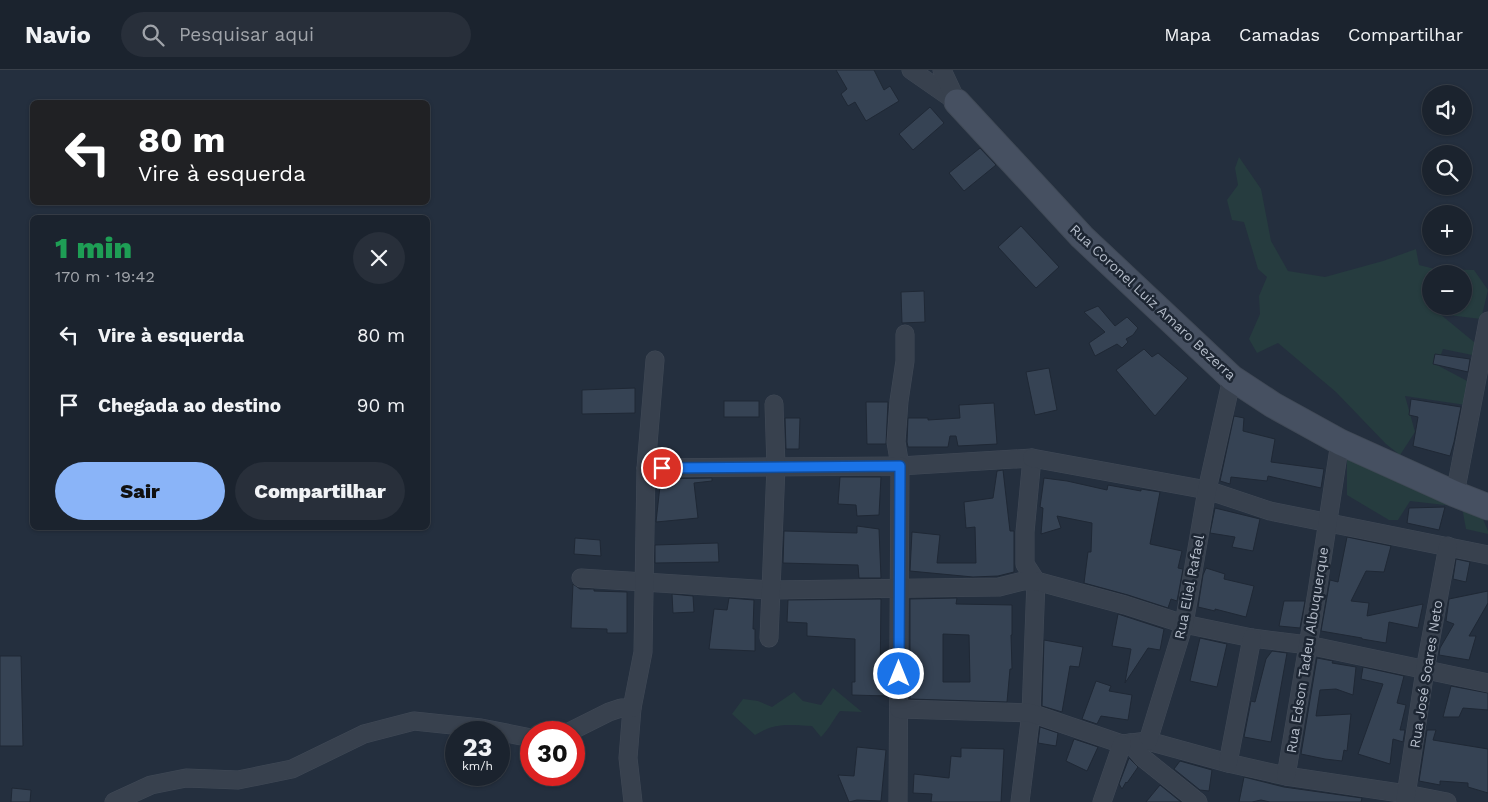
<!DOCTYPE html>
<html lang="pt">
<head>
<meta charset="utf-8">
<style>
	body { margin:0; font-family:"Work Sans",sans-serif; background:#282f3a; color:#f1f3f6; height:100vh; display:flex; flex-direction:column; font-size:19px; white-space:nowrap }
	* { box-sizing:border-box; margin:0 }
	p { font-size:16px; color:#a0a4aa }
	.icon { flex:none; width:28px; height:28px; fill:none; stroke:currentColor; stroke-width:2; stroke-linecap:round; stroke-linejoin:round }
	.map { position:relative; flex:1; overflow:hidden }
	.sheet { position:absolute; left:30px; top:145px; width:400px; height:315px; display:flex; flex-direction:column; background:#1b232e; border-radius:8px; box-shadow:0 1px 4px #0004,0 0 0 1px #39404a }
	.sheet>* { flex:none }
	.banner { position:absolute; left:30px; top:30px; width:400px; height:105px; border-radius:8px; box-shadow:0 1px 4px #0004,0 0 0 1px #39404a; background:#202124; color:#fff; overflow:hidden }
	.controls { position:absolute; left:1422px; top:15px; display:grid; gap:10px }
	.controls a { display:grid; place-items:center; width:50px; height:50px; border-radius:50%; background:#1b232e; box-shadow:0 1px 4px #0004,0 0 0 1px #39404a; font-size:25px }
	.speed { position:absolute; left:445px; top:651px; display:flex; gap:10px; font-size:25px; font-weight:700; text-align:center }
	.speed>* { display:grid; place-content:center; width:65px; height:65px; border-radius:50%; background:#1b232e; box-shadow:0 1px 4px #0004,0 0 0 1px #39404a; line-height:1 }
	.speed small { font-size:12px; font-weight:400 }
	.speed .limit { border:8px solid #d22; background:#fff; color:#111 }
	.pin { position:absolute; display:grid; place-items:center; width:42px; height:42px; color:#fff; margin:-21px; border:2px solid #fff; border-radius:50%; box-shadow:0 1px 5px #0007 }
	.me { position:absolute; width:55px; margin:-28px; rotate:0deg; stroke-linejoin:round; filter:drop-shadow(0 0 4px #0008) }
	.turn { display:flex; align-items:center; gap:18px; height:105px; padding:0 25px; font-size:22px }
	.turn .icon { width:65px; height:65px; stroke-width:2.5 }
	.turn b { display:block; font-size:35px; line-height:42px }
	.round { display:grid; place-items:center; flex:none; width:52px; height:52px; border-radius:26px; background:#282f3a }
	.summary { display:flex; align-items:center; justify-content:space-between; height:85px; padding:0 25px }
	h1 { font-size:30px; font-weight:800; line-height:38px; color:#1e9e55 }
	.cta { display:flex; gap:10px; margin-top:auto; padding:10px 25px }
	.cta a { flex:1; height:58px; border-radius:30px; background:#8ab4f8; color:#111; font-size:20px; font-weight:800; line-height:58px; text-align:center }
	.cta a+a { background:#282f3a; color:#f1f3f6 }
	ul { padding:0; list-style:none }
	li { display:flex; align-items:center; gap:15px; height:70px; padding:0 25px }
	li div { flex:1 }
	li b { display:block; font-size:19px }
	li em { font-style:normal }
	header { display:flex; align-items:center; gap:30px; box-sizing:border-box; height:70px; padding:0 25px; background:#1b232e; border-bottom:1px solid #39404a }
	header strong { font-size:24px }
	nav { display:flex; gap:28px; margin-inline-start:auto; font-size:18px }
	.search { width:350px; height:45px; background:#282f3a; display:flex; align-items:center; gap:12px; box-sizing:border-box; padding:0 18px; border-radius:28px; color:#a0a4aa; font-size:19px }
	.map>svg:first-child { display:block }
</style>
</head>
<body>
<header>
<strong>Navio</strong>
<div class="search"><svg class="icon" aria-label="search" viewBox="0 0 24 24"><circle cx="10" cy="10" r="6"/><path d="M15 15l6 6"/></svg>Pesquisar aqui</div>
<nav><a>Mapa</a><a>Camadas</a><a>Compartilhar</a></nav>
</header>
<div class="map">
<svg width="1488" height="732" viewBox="0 0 1488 732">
	<rect width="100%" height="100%" fill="#242f3e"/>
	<!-- green -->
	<g fill="#263c3f" fill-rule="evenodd">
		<path d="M1239,87L1261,119L1271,171L1288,201L1325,207L1383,191L1416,179L1419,195L1435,199L1474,200L1488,220L1481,249L1440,244L1474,272L1477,286L1443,279L1437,295L1471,313L1466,335L1405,326L1415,362L1400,385L1386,374L1336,322L1278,273L1257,283L1249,269L1260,244L1259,226L1267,207L1258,199L1244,152L1232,150L1227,130L1238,115L1235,98ZM1431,204H1464V236H1431Z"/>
		<path d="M1347,387L1479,440L1488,461V464L1466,459L1462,437L1410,431L1398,450H1389L1347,425Z"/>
		<path d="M833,618L862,642L840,641C833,650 829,659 821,667L812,656C788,655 776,652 755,665L732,644L743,629L758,631L772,637L794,622L803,631L821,635Z"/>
	</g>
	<!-- building -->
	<g fill="#364354" stroke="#1f2835" fill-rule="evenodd">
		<path d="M836,0H874L884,20L890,16L899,31L866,51L855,32L848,36L841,24L847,19Z"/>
		<path d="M930,37L944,53L913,80L899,64Z"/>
		<path d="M980,78L996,95L964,121L949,103Z"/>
		<path d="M1021,156L1059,197L1036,218L998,177Z"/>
		<path d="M924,221L925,252L902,253L901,222Z"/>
		<path d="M1098,236L1115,256L1127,247L1138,258L1133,265L1126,269L1128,272L1122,278L1117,274L1095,286L1089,273L1105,262L1084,242Z"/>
		<path d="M1144,279L1152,287L1158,283L1188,308L1155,346L1116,300Z"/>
		<path d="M1435,284L1470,289L1468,302L1433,294Z"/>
		<path d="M1049,298L1057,340L1035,345L1026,302Z"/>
		<path d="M635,318V343L582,344V320Z"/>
		<path d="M1411,329L1461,337L1454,372L1450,386L1413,376L1418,347L1409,345Z"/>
		<rect x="724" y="331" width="35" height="16"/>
		<path d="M866,332H888L886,374H867Z"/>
		<path d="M994,333L997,374L958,376L956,366H950L948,377H908L907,372L908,348H928V350L960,348L959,335Z"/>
		<path d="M1234,346L1244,348L1243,361L1275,369L1271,392L1324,399L1321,418L1268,406L1267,411L1231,407L1230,414L1220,411Z"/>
		<path d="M785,348H800L799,379H786Z"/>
		<path d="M1003,400L1010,461H1014V502L998,506L973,507L910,501L912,462L940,465L937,493H976L975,457L966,458L964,432L993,428L997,401Z"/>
		<path d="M840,407H881L879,445L857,446L856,435L838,434Z"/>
		<path d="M712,408V411L694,413L698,448L656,452L660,416H656V409Z"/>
		<path d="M1044,408L1067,411L1107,420L1108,415L1141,421V419L1160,422L1150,474L1182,481L1178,498L1183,499L1177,531L1171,529L1168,538L1128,525L1084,513L1088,482H1091L1092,453L1057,446L1061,458L1041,464L1043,438L1040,437Z"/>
		<path d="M1445,437L1439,460L1407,453L1409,438Z"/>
		<path d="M1215,438L1260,449L1253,481L1232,477L1235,467L1210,463Z"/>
		<path d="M857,456L879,459L881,508H859L858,495L783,493L784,461L857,463Z"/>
		<path d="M1347,467L1391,476L1384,502L1366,501L1351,531L1369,533L1367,546L1423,534L1418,558L1389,552L1386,573L1362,569V568L1321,561L1330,510L1338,512Z"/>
		<path d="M575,468L600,470L601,486L574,484Z"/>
		<path d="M718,473L719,492L655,493V475Z"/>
		<path d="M1456,489L1470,492L1466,512L1453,509Z"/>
		<path d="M1206,498L1225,504L1224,509L1254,516L1246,547L1215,539V541L1198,537L1203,505Z"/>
		<path d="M573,514L580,519H594V521L627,522V563H607V559L571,558Z"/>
		<path d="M1488,521V533L1469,566H1476L1469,590L1439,585L1440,578L1454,554L1446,551L1449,529Z"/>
		<path d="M672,524L693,526L694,542L673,543Z"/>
		<path d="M729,528L754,530L753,559H755V581L709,579L714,539L727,540Z"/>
		<path d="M957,528L956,534L1012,535V565H1011L1012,599H1010L1007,632L910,629V529ZM943,564L969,565L970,612H943Z"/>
		<path d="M881,529L880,612H888V626L852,625V612H855V569L807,566V553L787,552L788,530Z"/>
		<path d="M1284,531H1305L1300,558L1279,556Z"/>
		<path d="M1118,544L1164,559L1160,580L1148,578L1125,613L1131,579L1112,576Z"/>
		<path d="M1200,568L1227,574L1217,617L1190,611Z"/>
		<path d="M1044,570L1083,577L1079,597L1070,596L1062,642L1042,636Z"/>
		<path d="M1272,581L1287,583L1271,672L1244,667L1251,631L1255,632L1266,589Z"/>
		<path d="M0,586H21L23,676H0Z"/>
		<path d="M1317,588L1333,591L1332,593L1356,597L1353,625L1336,619L1320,620L1316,646L1351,644L1347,681L1344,680L1342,691L1325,689L1301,684Z"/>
		<path d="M1363,597L1404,606L1397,633L1406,635L1400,660H1405L1403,672L1393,669L1390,694L1358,684L1383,614L1361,609Z"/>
		<path d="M1096,611L1111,616L1109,621L1132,625L1128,650L1101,646L1097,654L1082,649Z"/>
		<path d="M1451,616L1488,623V640L1463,638L1459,647H1443Z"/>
		<path d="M1040,657L1058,663L1056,676L1038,673Z"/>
		<path d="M1427,660H1436L1433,670L1488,679V723L1468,717V713L1440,711V715L1419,711Z"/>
		<path d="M1074,669L1098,677L1087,701L1066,691Z"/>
		<path d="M857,677L886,680L881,731L857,730L849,732L838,705L854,706Z"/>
		<path d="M961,678L1004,679L1001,732H931L932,724L913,723L914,704L949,708L951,686L961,687Z"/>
		<path d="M1129,688L1138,697L1127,713L1126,712L1122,719L1119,714Z"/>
		<path d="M1180,691L1212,700L1209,721L1200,720L1174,699Z"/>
		<path d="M1244,707L1284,717L1362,728L1361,732H1270L1261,730L1252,732H1239Z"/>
		<path d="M1160,715L1181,732H1146Z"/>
		<path d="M12,718L31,720L30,732H11Z"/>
	</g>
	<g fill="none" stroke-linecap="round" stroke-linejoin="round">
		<!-- street casing -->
		<g stroke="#414a57" stroke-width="19">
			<g id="street">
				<path d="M911,0L957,32"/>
				<path d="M942,0L957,32"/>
				<path d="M905,264V291L899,331L896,372L900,396L1032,388L1025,462V494L1036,511L1031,643L1020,732"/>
				<path d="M1032,388L1207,420L1270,441L1488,485"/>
				<path d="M646,398L900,396L898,732"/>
				<path d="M1455,424L1488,251"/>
				<path d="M581,508L770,520L999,517L1023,511H1036L1125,535L1184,554L1252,568L1308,575L1488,613"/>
				<path d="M769,568L776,397L774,334"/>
				<path d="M632,638L628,688L633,732"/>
				<path d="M899,639L1031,643L1122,674L1148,671L1228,693L1286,706L1406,724L1447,732"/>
				<path d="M569,662L609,642L621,638H632L643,582L646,398L655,290"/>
				<path d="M1148,671L1184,554L1207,420L1232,308"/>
				<path d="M1130,673L1143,688L1198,732"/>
				<path d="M1228,693L1252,568"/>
				<path d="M1286,706L1317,522L1340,372"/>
				<path d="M114,732L151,715L186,708L238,710L292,699L364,664L414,651L481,658L531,668"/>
				<path d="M1102,732L1122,674"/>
				<path d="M1405,732L1425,600L1448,476"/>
			</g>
		</g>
		<!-- secondary casing -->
		<g stroke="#414a57" stroke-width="27">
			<path id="secondary" d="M957,32L1082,167L1232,308L1273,335L1340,372L1455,424L1488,437"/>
		</g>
		<!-- street -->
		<use href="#street" stroke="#38414e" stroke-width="18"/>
		<!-- secondary -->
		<use href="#secondary" stroke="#465061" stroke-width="25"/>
	</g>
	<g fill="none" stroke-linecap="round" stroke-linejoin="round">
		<!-- route casing -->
		<g stroke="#114b97" stroke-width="12">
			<path id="route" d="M662,398L900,396L899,604"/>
		</g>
		<!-- route -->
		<use href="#route" stroke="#1a73e8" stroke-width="9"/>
	</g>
	<g text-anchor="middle" stroke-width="5" stroke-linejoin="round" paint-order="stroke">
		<!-- street labels -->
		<g font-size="14" fill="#b4bcc9" stroke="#1d2633">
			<text transform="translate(1153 232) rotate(43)" y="5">Rua Coronel Luiz Amaro Bezerra</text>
			<text transform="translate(1189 517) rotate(-79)" y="5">Rua Eliel Rafael</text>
			<text transform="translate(1307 580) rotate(-81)" y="5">Rua Edson Tadeu Albuquerque</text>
			<text transform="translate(1426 604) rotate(-81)" y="5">Rua José Soares Neto</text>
		</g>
	</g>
</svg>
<div class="controls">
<a><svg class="icon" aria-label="sound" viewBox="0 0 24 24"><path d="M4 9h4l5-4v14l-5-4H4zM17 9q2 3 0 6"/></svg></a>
<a><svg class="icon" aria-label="search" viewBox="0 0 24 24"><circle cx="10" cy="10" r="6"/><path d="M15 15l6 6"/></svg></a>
<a>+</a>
<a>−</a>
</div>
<div class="speed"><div>23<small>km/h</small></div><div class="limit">30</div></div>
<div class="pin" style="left:662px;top:398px;background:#d93025"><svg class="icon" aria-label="arrive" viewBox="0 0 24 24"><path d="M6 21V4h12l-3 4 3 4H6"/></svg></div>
<svg class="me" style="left:899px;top:604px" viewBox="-20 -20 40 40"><circle r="17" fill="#1a73e8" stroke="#fff" stroke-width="3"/><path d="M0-11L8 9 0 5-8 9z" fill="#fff"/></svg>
<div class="banner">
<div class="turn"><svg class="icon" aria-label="left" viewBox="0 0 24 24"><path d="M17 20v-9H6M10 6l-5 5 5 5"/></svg><div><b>80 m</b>Vire à esquerda</div></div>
</div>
<section class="sheet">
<div class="summary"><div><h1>1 min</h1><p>170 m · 19:42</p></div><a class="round"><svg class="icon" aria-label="close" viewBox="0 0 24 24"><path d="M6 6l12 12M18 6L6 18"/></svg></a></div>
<ul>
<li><svg class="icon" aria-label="left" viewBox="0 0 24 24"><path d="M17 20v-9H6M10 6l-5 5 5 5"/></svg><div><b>Vire à esquerda</b></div><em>80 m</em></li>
<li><svg class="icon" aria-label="arrive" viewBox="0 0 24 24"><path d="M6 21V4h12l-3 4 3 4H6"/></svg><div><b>Chegada ao destino</b></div><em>90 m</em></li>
</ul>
<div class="cta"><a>Sair</a><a>Compartilhar</a></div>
</section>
</div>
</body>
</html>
